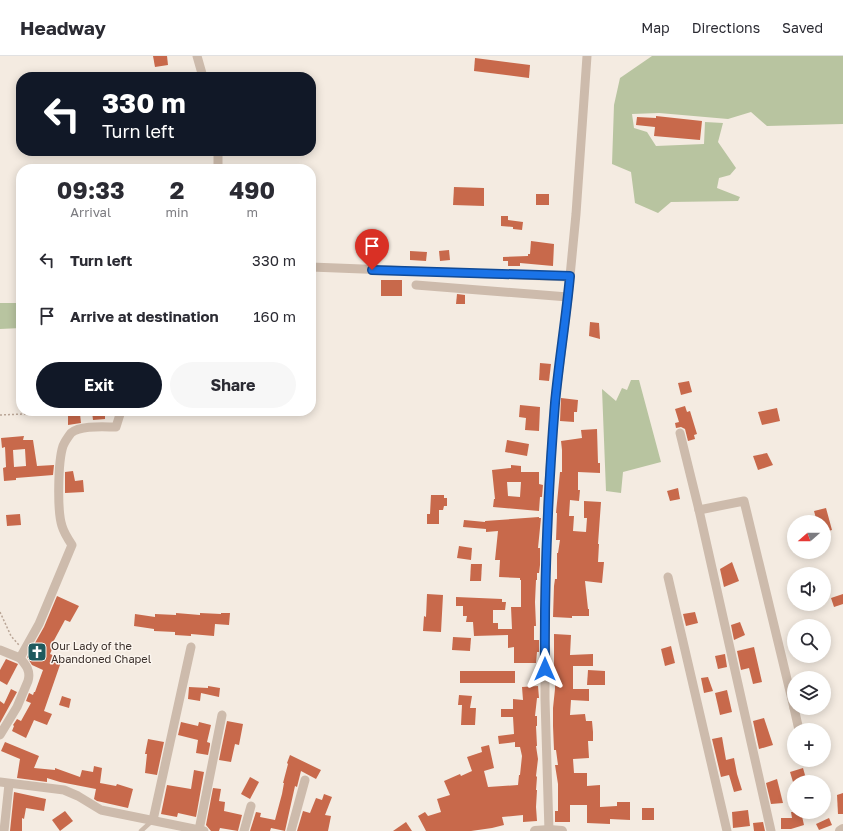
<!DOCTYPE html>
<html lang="en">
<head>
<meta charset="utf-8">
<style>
	body { margin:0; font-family:"Golos Text",sans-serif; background:#f7f7f7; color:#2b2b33; height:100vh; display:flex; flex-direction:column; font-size:15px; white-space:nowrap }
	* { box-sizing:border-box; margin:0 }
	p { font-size:13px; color:#7c7c81 }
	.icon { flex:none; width:22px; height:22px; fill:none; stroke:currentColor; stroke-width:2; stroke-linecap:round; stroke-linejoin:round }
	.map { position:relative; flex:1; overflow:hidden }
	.panel { position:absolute; left:16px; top:108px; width:300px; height:252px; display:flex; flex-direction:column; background:#fff; border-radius:16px; box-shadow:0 2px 10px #0003 }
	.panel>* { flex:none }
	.guide { position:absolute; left:16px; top:16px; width:300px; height:84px; border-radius:16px; box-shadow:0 2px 10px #0003; background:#111827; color:#fff; overflow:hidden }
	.needle { width:26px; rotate:250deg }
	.fabs { position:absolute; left:787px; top:459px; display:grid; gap:8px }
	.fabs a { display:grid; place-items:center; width:44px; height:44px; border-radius:50%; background:#fff; box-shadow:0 2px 10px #0003; font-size:20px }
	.pin { position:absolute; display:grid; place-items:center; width:34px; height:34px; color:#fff; margin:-41px -17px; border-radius:50% 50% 50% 0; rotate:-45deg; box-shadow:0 0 4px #0007 }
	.pin .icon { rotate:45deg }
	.me { position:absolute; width:44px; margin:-22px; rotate:0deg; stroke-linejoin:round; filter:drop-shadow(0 0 3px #0008) }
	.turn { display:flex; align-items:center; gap:14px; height:84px; padding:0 20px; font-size:18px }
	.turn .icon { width:52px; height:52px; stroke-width:2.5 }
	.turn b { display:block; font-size:28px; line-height:34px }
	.eta { display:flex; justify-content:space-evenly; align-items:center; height:68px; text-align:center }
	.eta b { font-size:24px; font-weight:700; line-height:28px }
	.button { display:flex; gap:8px; margin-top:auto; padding:8px 20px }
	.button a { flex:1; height:46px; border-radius:24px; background:#111827; color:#fff; font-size:16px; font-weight:700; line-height:46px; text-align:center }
	.button a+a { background:#f7f7f7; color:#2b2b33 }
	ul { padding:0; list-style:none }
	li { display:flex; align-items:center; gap:12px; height:56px; padding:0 20px }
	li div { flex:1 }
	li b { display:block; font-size:15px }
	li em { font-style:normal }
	header { display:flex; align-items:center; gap:24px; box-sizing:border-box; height:56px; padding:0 20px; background:#fff; border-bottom:1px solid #e1e1e2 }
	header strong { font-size:19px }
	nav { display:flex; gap:22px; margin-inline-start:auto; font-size:14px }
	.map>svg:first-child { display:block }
</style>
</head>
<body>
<header>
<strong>Headway</strong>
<nav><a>Map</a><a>Directions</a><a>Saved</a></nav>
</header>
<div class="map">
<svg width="843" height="775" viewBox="0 0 843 775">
	<rect width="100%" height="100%" fill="#f4ebe1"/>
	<!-- green -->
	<g fill="#b8c4a0">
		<path d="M652,0H843V68L767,70L751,56L728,63L659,57L632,58L634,72L647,76L656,90L704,88L705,66L723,67L718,86L736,112L730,119L719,122L717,132L740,141L738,145L671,146L658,157L635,147L631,116L612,108L614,49L620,22Z"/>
		<path d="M0,247H21V272L0,273Z"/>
		<path d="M631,324H639L661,406L623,416L621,437L606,435L602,333L616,345L622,332L627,334Z"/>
	</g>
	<!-- building -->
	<g fill="#c8694b" fill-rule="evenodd">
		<path d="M153,0H167L168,9L155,11Z"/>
		<path d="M475,2L530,9L529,22L474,15Z"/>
		<path d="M656,60L702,65L700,84L654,80L655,71L636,69L637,61L656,62Z"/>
		<path d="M454,131L484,132V150L453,149Z"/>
		<rect x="536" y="138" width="13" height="11"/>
		<path d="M501,160H508V164L523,166L522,174L513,173V171L501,170Z"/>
		<path d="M531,185L554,188L553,210L520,207V210H508V205H503V201L528,200V198H530Z"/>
		<path d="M449,194L450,204L440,205L439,195Z"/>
		<path d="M410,195L427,196L426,205L410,204Z"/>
		<rect x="381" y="224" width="21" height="16"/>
		<path d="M457,238L465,239V248H456Z"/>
		<path d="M590,266L599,267L600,283L589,280Z"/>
		<path d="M540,307L551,308L549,325L539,324Z"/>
		<path d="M689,325L692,336L681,339L678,327Z"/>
		<path d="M561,342L578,344L577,356H574V366L560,365Z"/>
		<path d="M520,349L540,351L539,375L525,374L526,362L519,361Z"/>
		<path d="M685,350L687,356L690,355L697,378L694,379L695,383L688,385L685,373L681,371L676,372L675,367L679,366L675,353Z"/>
		<path d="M777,352L780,365L762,369L758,356Z"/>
		<path d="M105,355V363L93,364L92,356Z"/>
		<path d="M80,358L81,367L68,369V359Z"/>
		<path d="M597,373L598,407H600V417L578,416V434H580L579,445L570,444L569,460H574L573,475L586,476L587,462H584V445L601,446L598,488H599L598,506H604L602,527L585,525L588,553H589V560H572V562L553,561L554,530L555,523H557V497H558L560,484H556L557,457H556L560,416H562V394L561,385L582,382L581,374Z"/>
		<path d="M24,380L23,384H33L37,410L54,409L53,419L16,422V424L4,425L3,412L6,411L5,391L2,392L1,382ZM25,393L26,410L14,411L13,394Z"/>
		<path d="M507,384L529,388L527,400L505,396Z"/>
		<path d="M767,397L773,409L758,414L753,400Z"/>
		<path d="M511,409L521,410V416H539V428L543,429L542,441H540L539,455L493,451L494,443H495L492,414L511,412ZM507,426H521L520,441L508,440Z"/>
		<path d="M73,415L75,425L83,424L84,436L65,437V416Z"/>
		<path d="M678,432L680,443L670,445L667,435Z"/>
		<path d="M431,439H444V442H447V450H444L443,454H439V468H427V458H430Z"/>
		<path d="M826,452L832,474L824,476V466H817L814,455Z"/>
		<path d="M20,458L21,469L7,470L6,459Z"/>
		<path d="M539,461V462H541L538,492H540V509L539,517H537V524H536L535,546L536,570H534V584H539V596H537L536,607H514V591L508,592V579L474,580L473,566H466L467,560H463V550H456V541L502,543V546H506L505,554H493V567H498V573H512L511,551H521V524H520V522L499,521L500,504H495L498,475L486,476V473L463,471L464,464L485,466V465Z"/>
		<path d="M459,490L472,492L471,504L457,502Z"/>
		<path d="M732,506L739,525L724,531L720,513Z"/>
		<path d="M471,508H482L481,525H470Z"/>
		<path d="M427,538L443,539L441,576L423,575L424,560L426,561Z"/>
		<path d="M843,538V548L834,551L831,542Z"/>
		<path d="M57,540L79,550L70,566L65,564L52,588L54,589L50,598L62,603L44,655L52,658L47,669L34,664L26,682L12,675L14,670L13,669L17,663L21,665L31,647L26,645L29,637L33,639L34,636H35L43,614L32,609L27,601L44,571Z"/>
		<path d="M695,556L698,567L686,570L683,558Z"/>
		<path d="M176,557L200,559V557L221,558V557H230L229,569L215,568L214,580L191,578V580L175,579V576L154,575V573L134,570L135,558L155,561V558L176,559Z"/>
		<path d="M740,566L745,579L734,584L731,569Z"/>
		<path d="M554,578L571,579L570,599L593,598V610H573V633H589V645L571,644L570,659L585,658L586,665H592L593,676V685H588L589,702L573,703L574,717H587V730L600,729V751L617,750V746H630V764L610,763V768L587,767V749H570V766H555V755H558V728L555,709H558L556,694H554L553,670V652L555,633V613H554Z"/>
		<path d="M453,581L471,582L470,595L452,594Z"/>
		<path d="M671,590L675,607L665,610L661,593Z"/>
		<path d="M754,591L762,626L753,628L749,612L741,614L737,595Z"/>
		<path d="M725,598L727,611L718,613L715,600Z"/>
		<path d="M6,603L18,608L7,629L0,625V614Z"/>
		<path d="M588,614L605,615V629H587Z"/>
		<rect x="460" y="615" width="55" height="12"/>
		<path d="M708,621L713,635L704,637L701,622Z"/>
		<path d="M208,630L220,632L219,641L201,637L200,645L188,643L189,631L208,632Z"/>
		<path d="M538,630L539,642H537L535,660H537V670H536L537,690H536L538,703L536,720L537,721L536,734H537L536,751L537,765L523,766V759L502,761L504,769L492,772L471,775H426L418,760L425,756L428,760L441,756L437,743L450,739L444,725L460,718L461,720L472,715L467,701L482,696L481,691L489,689L494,712L484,715L488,731L518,729L519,719H520L522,700L520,691H515V686L499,688L498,680L514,678L513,661H501V653H513V643L523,644L522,631Z"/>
		<path d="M11,633L17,636L0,667V645L4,648Z"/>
		<path d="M727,634L732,656L720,659L715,637Z"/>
		<path d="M459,639L472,640L470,652H476L475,669H461L462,649H458Z"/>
		<path d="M62,640L71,643L69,652L59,649Z"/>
		<path d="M764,662L773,689L759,693L753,665Z"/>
		<path d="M227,665L243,668L239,689L235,688L231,706L219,704Z"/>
		<path d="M181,666L198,670L199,666L211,669L207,686L210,687V689L208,699L196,697L198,684L178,679Z"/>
		<path d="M722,681L726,704L734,702L737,718L742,734L734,736L729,719L721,721L712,683Z"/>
		<path d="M148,683L164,686L157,719L145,717L147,698H145Z"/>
		<path d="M5,686L39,700L34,712L55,714V712L80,721L82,714L93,716L94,710L102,712L100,727L116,730L117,728L133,733L128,752L97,745L94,743L96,733L60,726L47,722V726L17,722L20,703L1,695Z"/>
		<path d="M290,699L321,714L316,723L301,715L297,731L295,730L285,775L271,772L270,775H250L256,756L261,757L260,761L275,764L282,738L284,727H283L288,708L287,707Z"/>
		<path d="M803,712L807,726H793L790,716Z"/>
		<path d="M194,714L204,716L196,761L178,757L177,761L161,758L167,729L191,733Z"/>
		<path d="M250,721L259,726L250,743L241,738Z"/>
		<path d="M777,723L783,747L771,748L766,727Z"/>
		<path d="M213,732L221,733L219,745L225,746L224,755L242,759L238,775L220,772L219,775H211L206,769Z"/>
		<path d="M14,736L46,743L44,755L26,752L24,763L22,762V775H10Z"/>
		<path d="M843,737V758H838L837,739Z"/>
		<path d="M324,738L332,741L325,759L331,760L328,775H297L303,755L310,757L316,742L322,744Z"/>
		<rect x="642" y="752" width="12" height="12"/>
		<path d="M748,754L750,770L733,772L732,756Z"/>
		<path d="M65,755L73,765L60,775L52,764Z"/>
		<path d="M791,756H801L804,769L791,773H781V762H792Z"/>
		<path d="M829,762L832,769L819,774L816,768Z"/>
		<path d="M406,766L412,775H393Z"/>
		<path d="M763,766L765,775H754L753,767Z"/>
	</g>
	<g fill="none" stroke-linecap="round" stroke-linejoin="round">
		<!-- path -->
		<g stroke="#b9a596" stroke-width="1.5" stroke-dasharray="2 2" stroke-linecap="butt">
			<path d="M0,359L48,357"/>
			<path d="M0,556L11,580L19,589"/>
		</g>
		<!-- service -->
		<path stroke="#cdbbac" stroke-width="4.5" d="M141,775L152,765"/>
		<!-- minor -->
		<g stroke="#cdbbac" stroke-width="9">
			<path d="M197,0L203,21"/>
			<path d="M218,95V113"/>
			<path d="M311,211L570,221"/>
			<path d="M416,229L568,241"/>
			<path d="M680,377L699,454L771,775"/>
			<path d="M699,454L744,445L794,652"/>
			<path d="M668,521L727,775"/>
			<path d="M0,594L20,602L39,568L72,489C68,483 64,477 62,470C57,455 58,405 63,390C65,385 68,381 71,377C81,369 104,371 116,371L121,355"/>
			<path d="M794,652L799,674"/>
			<path d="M0,679L17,651L28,625C31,615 26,609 20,602"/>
			<path d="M0,726L64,734L78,740L101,754L204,775"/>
			<path d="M153,764L191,591"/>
			<path d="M199,774L222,659"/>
			<path d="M4,775L9,728"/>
			<path d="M244,775L251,750"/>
			<path d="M291,775L305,724"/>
			<path d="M549,775L545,643V535L548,441L555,345L568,241L576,158L587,0"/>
		</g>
		<!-- tertiary -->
		<g stroke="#cdbbac" stroke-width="10">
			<path d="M535,775L549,774L562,775"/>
			<path d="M840,775L843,773"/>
		</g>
	</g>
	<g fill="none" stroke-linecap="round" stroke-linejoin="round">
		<!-- route casing -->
		<g stroke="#114b97" stroke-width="10">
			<path id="route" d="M372,214L570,220C566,263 559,305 555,347C548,435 544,524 545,613"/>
		</g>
		<!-- route -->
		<use href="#route" stroke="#1a73e8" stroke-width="7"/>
	</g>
	<!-- icons -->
	<defs>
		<g id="church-square" transform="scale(1)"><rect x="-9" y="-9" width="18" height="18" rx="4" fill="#1f5a5e" stroke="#fbf5ee"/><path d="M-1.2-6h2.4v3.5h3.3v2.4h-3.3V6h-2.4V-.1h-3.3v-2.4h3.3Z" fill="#fff"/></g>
	</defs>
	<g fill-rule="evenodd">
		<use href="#church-square" x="37" y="596"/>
	</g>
	<g text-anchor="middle" stroke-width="3" stroke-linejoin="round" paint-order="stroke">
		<!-- poi labels -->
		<g font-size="11" fill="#3b302b" stroke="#fbf5ee" text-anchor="start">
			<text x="51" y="594">Our Lady of the<tspan x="51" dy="13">Abandoned Chapel</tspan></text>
		</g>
	</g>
</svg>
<div class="fabs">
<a><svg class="needle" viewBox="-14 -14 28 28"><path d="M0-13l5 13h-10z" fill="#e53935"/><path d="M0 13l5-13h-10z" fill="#7c7c81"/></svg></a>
<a><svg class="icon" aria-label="sound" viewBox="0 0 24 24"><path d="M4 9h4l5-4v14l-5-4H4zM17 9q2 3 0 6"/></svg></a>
<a><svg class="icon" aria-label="search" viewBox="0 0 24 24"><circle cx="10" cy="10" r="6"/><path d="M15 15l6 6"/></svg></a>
<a><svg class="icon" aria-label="layers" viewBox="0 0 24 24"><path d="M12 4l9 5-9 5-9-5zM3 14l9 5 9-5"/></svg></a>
<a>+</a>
<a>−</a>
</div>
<div class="pin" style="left:372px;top:214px;background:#d93025"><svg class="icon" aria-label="arrive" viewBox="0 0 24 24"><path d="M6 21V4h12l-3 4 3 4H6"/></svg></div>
<svg class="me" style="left:545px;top:613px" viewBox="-20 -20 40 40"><path d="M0-17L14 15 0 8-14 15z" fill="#1a73e8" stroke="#fff" stroke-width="4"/></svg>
<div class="guide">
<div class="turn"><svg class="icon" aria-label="left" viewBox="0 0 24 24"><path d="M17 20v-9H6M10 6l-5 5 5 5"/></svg><div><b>330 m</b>Turn left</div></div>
</div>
<section class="panel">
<div class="eta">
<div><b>09:33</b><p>Arrival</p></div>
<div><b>2</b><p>min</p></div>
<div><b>490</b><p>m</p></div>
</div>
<ul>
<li><svg class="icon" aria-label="left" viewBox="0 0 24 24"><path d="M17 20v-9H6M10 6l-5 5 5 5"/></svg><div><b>Turn left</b></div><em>330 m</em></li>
<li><svg class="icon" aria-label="arrive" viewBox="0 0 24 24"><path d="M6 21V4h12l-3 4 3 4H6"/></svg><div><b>Arrive at destination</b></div><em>160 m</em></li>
</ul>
<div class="button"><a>Exit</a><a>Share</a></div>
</section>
</div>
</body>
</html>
